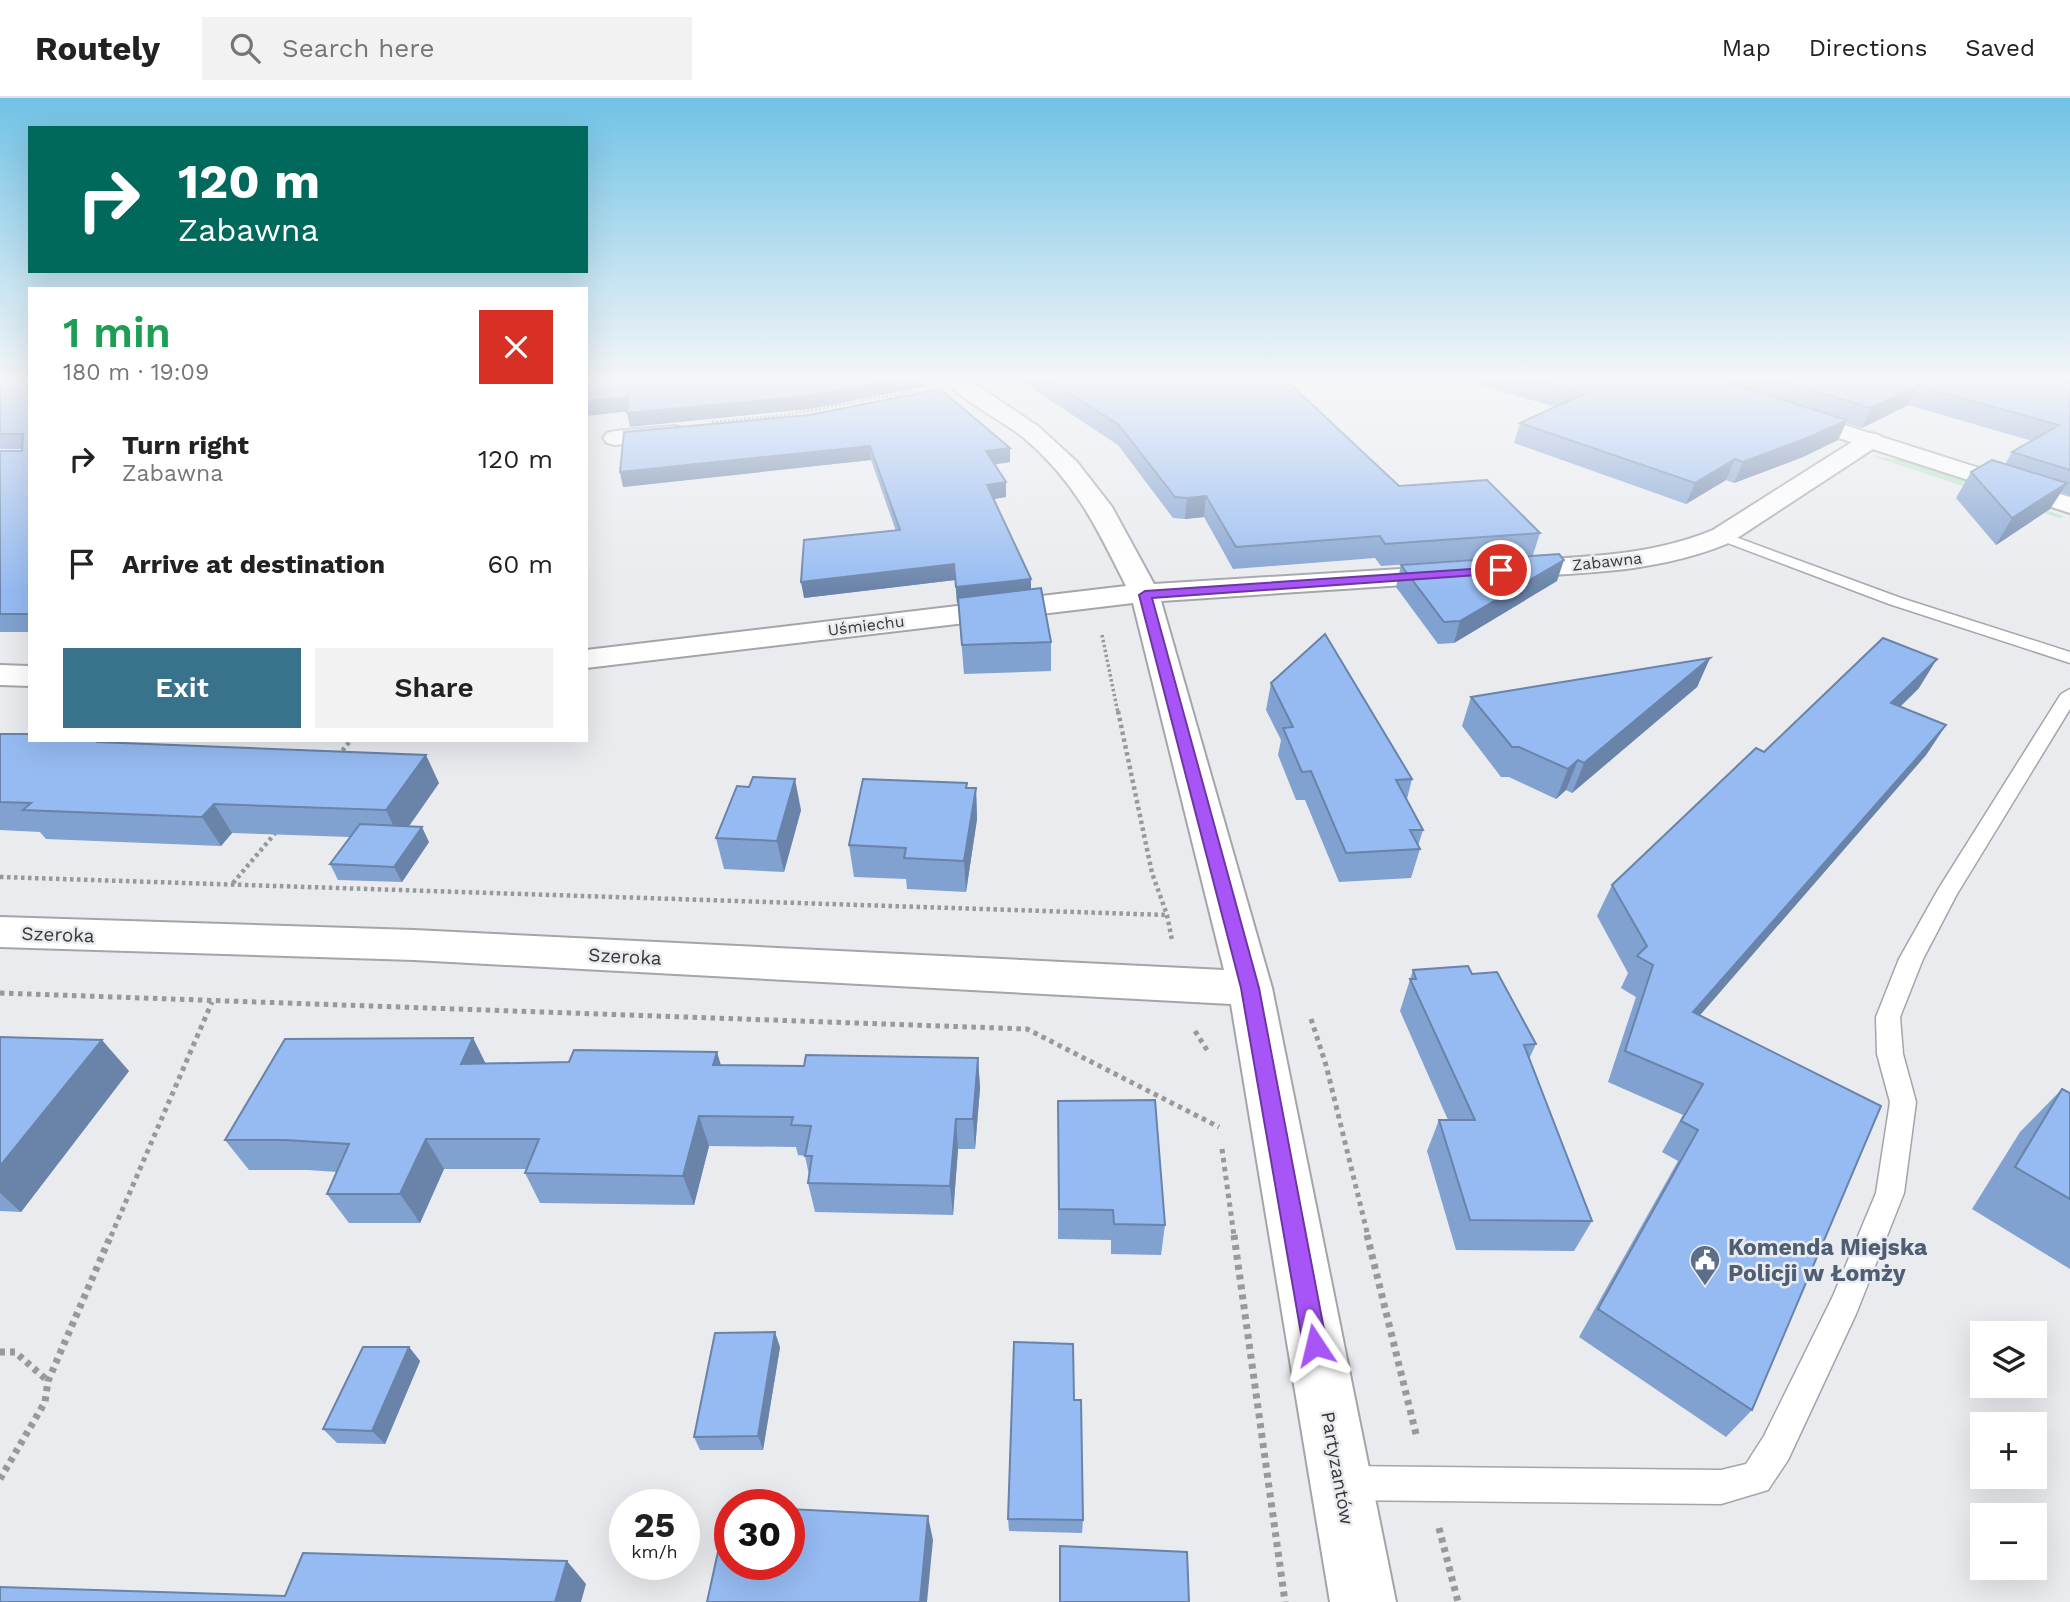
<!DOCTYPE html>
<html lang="en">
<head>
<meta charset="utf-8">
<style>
	body { margin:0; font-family:"Work Sans",sans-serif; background:#f2f2f2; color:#222; height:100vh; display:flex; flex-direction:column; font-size:26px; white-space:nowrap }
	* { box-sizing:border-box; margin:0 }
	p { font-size:23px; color:#767676 }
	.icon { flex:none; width:38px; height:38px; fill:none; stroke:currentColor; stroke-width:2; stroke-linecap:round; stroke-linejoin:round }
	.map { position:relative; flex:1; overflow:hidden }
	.drawer { position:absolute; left:28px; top:189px; width:560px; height:455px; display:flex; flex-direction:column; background:#fff; border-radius:0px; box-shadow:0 7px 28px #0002 }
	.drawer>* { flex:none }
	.hud { position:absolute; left:28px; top:28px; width:560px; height:147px; border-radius:0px; box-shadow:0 7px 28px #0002; background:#00695c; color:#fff; overflow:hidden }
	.fabs { position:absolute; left:1970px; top:1223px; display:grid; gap:14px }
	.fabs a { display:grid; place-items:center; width:77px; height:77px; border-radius:0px; background:#fff; box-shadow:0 7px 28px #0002; font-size:35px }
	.speed { position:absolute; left:609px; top:1391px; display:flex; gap:14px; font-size:35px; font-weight:700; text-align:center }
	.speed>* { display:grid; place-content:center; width:91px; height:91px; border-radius:50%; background:#fff; box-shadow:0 7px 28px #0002; line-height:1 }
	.speed small { font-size:18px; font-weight:400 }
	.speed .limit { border:10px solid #d22; background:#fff; color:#111 }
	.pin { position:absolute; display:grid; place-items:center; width:60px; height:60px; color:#fff; margin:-30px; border:4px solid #fff; border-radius:50%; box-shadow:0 2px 7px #0007 }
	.me { position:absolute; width:77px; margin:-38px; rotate:350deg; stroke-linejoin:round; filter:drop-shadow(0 0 5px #0008) }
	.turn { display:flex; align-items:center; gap:24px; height:147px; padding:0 35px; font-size:32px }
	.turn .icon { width:91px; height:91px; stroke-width:2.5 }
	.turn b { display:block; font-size:49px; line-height:60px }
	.round { display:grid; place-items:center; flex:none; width:74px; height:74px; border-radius:0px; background:#f2f2f2 }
	.overview { display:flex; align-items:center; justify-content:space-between; height:119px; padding:0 35px }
	h1 { font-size:42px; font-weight:600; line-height:52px; color:#1e9e55 }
	.action { display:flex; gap:14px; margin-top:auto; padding:14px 35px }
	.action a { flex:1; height:80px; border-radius:0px; background:#38738b; color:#fff; font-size:28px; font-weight:600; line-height:80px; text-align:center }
	.action a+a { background:#f2f2f2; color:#222 }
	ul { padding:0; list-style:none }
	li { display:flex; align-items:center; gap:21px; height:105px; padding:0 35px }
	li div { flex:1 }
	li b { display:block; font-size:26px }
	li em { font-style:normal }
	header { display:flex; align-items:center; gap:42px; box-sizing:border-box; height:98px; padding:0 35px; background:#fff; border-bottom:2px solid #e0e0e0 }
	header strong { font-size:33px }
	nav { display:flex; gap:38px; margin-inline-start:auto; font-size:24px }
	.search { width:490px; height:63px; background:#f2f2f2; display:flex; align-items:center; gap:18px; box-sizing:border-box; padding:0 24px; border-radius:0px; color:#767676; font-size:26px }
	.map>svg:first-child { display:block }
</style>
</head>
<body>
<header>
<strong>Routely</strong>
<div class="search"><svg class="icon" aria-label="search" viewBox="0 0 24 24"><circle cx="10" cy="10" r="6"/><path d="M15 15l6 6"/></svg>Search here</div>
<nav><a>Map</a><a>Directions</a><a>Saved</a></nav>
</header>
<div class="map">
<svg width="2070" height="1504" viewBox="0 0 2070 1504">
	<rect width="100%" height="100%" fill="#e9ebef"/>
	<!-- green -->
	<path fill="#b5e4c2" d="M1872,358L1910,363L2063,418L2060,420Z"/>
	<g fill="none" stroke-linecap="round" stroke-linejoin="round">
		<!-- lane casing -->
		<g stroke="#a3a5a8" stroke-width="3">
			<g id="lane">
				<path d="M1722,434L1901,500L2070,554V565L1889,506L1717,441L1715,438Z"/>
				<path d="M2070,591V611L1957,796L1923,861L1900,919L1903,956L1916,1004L1904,1095L1856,1216L1788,1362L1768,1392L1721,1406L1344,1402L1332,1397L1327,1385L1332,1373L1344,1368L1721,1372L1746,1366L1764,1338L1833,1198L1876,1095L1890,1004L1877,956L1876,919L1899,861L1939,790L2061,596Z"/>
			</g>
		</g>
		<!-- street casing -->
		<g stroke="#a3a5a8" stroke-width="4">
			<g id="street">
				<path d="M947,283H971L1039,329L1077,364L1112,409L1154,486L1450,468L1460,470L1464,476L1460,482L1450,484L1161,503L1272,890L1396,1504H1330L1231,906L414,862L0,849V819L414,832L1224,872L1133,505L586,570V552L1126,488C1097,430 1075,383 1024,340C1005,324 958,301 947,283Z"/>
				<path d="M675,328L683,330L687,335L683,340L615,347L607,345L603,340L607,335L615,333Z"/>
				<path d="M1871,335L1879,337L1883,342L1879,347L1731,444C1661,474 1586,475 1510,479L1500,477L1496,471L1500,465L1510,463C1579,459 1648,459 1713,432L1863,337Z"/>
				<path d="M0,567L30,568V588L0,587Z"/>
			</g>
		</g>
		<!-- secondary casing -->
		<g stroke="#a3a5a8" stroke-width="4">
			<path id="secondary" d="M1791,310L2070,399V415L1783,322L1780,317L1783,312Z"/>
		</g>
		<!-- path-far4 -->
		<path stroke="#98999c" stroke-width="2.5" stroke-dasharray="2 2" stroke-linecap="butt" d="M712,324L785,317L921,292"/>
		<!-- path-far3 -->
		<path stroke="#98999c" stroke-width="3.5" stroke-dasharray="2.5 2.5" stroke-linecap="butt" d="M1102,537L1118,615"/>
		<!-- path-far2 -->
		<g stroke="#98999c" stroke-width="4.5" stroke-dasharray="3.5 3.5" stroke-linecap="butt">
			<path d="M1118,613L1152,775L1167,817L1172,842"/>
			<path d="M338,658L351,642"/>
			<path d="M0,779L1167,817"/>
			<path d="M233,785L277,733"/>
		</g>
		<!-- path-far1 -->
		<g stroke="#98999c" stroke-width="5" stroke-dasharray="4.5 4.5" stroke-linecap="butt">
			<path d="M0,895L1027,931L1219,1029"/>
			<path d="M1311,921L1326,967L1368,1138"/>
			<path d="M1195,933L1207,952"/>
			<path d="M1222,1051L1234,1138"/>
			<path d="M111,1138L212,904"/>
		</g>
		<!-- path -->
		<g stroke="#98999c" stroke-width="7" stroke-dasharray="5 5" stroke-linecap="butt">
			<path d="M1234,1137L1285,1504"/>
			<path d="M1367,1137L1417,1340"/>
			<path d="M0,1254H15L48,1283"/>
			<path d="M0,1381L45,1304L48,1283L111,1137"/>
			<path d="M1439,1430L1458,1504"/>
		</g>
		<!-- lane -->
		<use href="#lane" fill="#fff" fill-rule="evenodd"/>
		<!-- street -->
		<use href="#street" fill="#fff" fill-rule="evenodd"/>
		<!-- secondary -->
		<use href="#secondary" fill="#fff" fill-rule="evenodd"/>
	</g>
	<!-- wall -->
	<g fill="#81a1d0">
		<path d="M0,283H30V534H0V353H22V351H0Z"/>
		<path d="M1021,283H1301L1290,286L1399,388L1540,435L1533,457L1381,468L1375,460L1233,471L1204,419L1185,421L1173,420L1118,347Z"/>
		<path d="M1467,283H2070V397L2061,394L2050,411L1996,447L1956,400L1971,374L2005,366L2012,354L2032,343L1908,307L1862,330L1846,325L1838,342L1803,359L1734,385L1726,382L1686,406L1514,345L1520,325L1556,309Z"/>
		<path d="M624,334L1010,350V364L994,366L1006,384V399L994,401L1051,544V573L964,576L958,505H957L955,482L804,500L896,433L871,362L623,389L620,374Z"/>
		<path d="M1401,467L1557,483L1454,545L1438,546L1396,489Z"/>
		<path d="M1710,560L1697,589L1572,695L1566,692L1556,701L1509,679H1501L1462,628L1471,599Z"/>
		<path d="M1271,585L1412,681L1407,701L1423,732L1418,748L1420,751L1411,780L1339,784L1305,702H1296L1278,657L1281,642L1266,612Z"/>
		<path d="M1919,590L1900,609L1946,627L1926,657L1699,918L1752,1312L1726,1339L1579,1239L1678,1063L1662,1054L1683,1017L1608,984L1636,899L1621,890L1628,875L1597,818L1612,787L1764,654Z"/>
		<path d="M0,636L30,642H108L109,645L439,685L409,728L429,744L402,784L338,782L330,766L350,739L232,735L221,748L46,741L40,734L0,732Z"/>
		<path d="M967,690H976L977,721L966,794L907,791L906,781L854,779L849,747Z"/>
		<path d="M801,712L784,774L724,771L716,740Z"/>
		<path d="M1413,872L1472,876L1536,946L1529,961L1592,1123L1574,1153L1456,1152L1427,1053L1439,1022H1448L1400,913Z"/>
		<path d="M0,939L129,973L21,1114L0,1113Z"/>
		<path d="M473,940L486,966L804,968L978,960L980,990L975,1051H958L953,1117L815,1114L808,1085L809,1077L805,1058L798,1057L796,1049L709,1048L694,1107L540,1105L525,1075L526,1071H444L420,1125H349L327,1096L337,1074L308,1072H249L225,1042Z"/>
		<path d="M2062,991L2070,995V1171L1972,1111L2020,1034Z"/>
		<path d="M1058,1003L1165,1127L1161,1157L1111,1156V1142L1058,1141Z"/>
		<path d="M409,1249L420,1263L385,1346L337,1345L323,1331Z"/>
		<path d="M780,1249L763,1352H700L694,1339Z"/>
		<path d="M1074,1302L1083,1422L1082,1435L1009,1433L1008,1421Z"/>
	</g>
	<!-- shaded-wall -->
	<g fill="#6983a9">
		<path d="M886,283H923V289L810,311L630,329L627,315Z"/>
		<path d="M1274,283H1301L1273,291Z"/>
		<path d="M1918,288L1908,307L1862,330L1871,310Z"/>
		<path d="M629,299L632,313L586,318V303Z"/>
		<path d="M1847,322L1838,342L1803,359L1734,385L1743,364Z"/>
		<path d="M870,348L871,362L623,389L620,374Z"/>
		<path d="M1010,350V364L986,368V353Z"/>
		<path d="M1735,361L1726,382L1686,406L1695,385Z"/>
		<path d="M1006,384V399L988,402L987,387Z"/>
		<path d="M2067,385L2050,411L1996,447L2012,420Z"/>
		<path d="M1206,398L1204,419L1185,421L1187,400Z"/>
		<path d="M1564,462L1557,483L1454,545L1460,523Z"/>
		<path d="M954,466L955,482L804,500L801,484Z"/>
		<path d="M1031,481V497L957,505L956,489Z"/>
		<path d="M1710,560L1697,589L1572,695L1584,665Z"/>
		<path d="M1937,561L1919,590L1873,635L1891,605Z"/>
		<path d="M1946,627L1926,657L1675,946L1693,914Z"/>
		<path d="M426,657L439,685L400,741L386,712Z"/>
		<path d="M1578,662L1566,692L1556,701L1568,671Z"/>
		<path d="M795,681L801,712L784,774L777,743Z"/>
		<path d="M976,690L977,721L966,794L964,763Z"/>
		<path d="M214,706L232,735L221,748L202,719Z"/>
		<path d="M422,729L429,744L402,784L394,769Z"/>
		<path d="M473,940L488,971L461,966Z"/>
		<path d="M102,942L129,973L21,1114L0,1095V1068Z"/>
		<path d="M717,954L726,984L713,967Z"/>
		<path d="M978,960L980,990L975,1051L973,1021Z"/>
		<path d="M699,1018L709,1048L694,1107L683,1078Z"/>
		<path d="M956,1021L958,1051L953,1117L950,1088Z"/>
		<path d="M426,1041L444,1071L420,1125L400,1096Z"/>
		<path d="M775,1234L780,1249L763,1352L758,1338Z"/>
		<path d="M409,1249L420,1263L385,1346L372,1333Z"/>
		<path d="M928,1418L933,1442L927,1504H920Z"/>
		<path d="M567,1463L586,1486L581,1504H555Z"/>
	</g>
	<!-- building -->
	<g fill="#96bbf2" stroke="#6983a9" stroke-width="2">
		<path d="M0,283H30V516H0V353H22L23,336H0Z"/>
		<path d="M586,283H886L808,298L627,315L629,299L586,303Z"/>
		<path d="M1050,283H1287L1399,388L1487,382L1540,435L1385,446L1380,438L1236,449L1206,398L1187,400L1175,399L1119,327Z"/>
		<path d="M1538,283H1723L1847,322L1812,338L1743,364L1735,361L1695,385L1520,325L1584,296Z"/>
		<path d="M1783,283H2070V372L2012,354L2059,327L1918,288L1871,310Z"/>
		<path d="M940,291L1010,350L986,353L1006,384L987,387L1031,481L956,489L954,466L801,484L804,442L900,432L870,348L620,374L624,334L809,317Z"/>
		<path d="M1992,362L2067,385L2012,420L1971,374Z"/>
		<path d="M1559,456L1564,462L1460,523L1444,524L1401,467Z"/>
		<path d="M1041,490L1051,544L962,547L958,500Z"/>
		<path d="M1325,536L1412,681L1396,682L1423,732H1410L1420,751L1346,755L1311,673L1302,674L1283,630L1293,629L1271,585Z"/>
		<path d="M1883,540L1937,561L1891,605L1946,627L1693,914L1881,1008L1752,1312L1598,1211L1698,1032L1681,1023L1703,986L1625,953L1653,867L1637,858L1647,848L1612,787L1756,650L1764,654Z"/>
		<path d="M1710,560L1584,665L1578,662L1568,671L1519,649H1512L1471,599Z"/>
		<path d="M0,636H30V642H100L98,644L426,657L386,712L214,706L202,719L23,712L31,705L0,704Z"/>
		<path d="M753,679L795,681L777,743L716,740L737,688L749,689Z"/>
		<path d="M863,681L967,685L966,690H976L964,763L904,760L906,750L849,747Z"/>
		<path d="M360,726L422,729L394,769L330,766Z"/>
		<path d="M1468,868L1472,876L1497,874L1536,946L1524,947L1592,1123L1470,1122L1439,1022H1475L1410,881H1416L1413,872Z"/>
		<path d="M0,939L102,942L0,1068Z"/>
		<path d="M473,940L461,966L569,964L574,952L717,954L713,967L804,968L806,957L978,960L973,1021H956L950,1088L808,1085L812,1058H805L811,1028L791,1027L793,1019L699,1018L683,1078L525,1075L539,1041H426L400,1096H327L349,1046L285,1042H225L285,941Z"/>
		<path d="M2062,991L2070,995V1101L2015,1069Z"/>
		<path d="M1155,1002L1165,1127L1114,1126L1113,1112L1059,1111L1058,1003Z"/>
		<path d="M775,1234L758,1338L694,1339L715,1235Z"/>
		<path d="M1014,1244L1073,1246L1074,1302H1081L1083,1422L1008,1421Z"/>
		<path d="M363,1249H409L372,1333L323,1331Z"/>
		<path d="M728,1408H730V1466H789V1411L928,1418L920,1504H707Z"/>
		<path d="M1060,1448L1187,1454L1189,1504H1060Z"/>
		<path d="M303,1455L567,1463L555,1504H0V1489L285,1498Z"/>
	</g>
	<!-- sky -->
	<linearGradient id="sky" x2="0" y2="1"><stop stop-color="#6fc2e5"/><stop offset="0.57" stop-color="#f5f6f8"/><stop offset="1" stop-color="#f5f6f8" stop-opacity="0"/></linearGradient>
	<rect width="2070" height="493" fill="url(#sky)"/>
	<!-- route -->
	<path fill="#a855f7" stroke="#6d37a1" stroke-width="2" d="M1501,469L1505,470V475L1152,500L1259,890L1327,1247L1323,1255L1315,1259L1307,1255L1303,1247L1241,890L1139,497L1145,493Z"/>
	<!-- icons -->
	<defs>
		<g id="civic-pin" transform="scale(1.575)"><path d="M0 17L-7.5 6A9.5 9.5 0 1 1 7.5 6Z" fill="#5c6f8a" stroke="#e9ebef"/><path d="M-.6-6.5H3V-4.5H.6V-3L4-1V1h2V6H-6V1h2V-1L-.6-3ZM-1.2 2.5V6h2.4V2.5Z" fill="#fff"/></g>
	</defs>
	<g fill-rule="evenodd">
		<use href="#civic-pin" x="1705" y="1162"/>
	</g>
	<g text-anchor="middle" stroke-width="5" stroke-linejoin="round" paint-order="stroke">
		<!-- far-street labels -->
		<g font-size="16" fill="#38393a" stroke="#e9ebef">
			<text transform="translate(1607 463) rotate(-6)" y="6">Zabawna</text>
			<text transform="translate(866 527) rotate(-7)" y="6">Uśmiechu</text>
		</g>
		<!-- street labels -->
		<g font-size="19" fill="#38393a" stroke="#e9ebef">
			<text transform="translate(58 836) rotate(2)" y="7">Szeroka</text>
			<text transform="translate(625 858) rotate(3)" y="7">Szeroka</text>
			<text transform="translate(1338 1370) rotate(80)" y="7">Partyzantów</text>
		</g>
		<!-- near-service labels -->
		<g font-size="23" font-weight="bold" fill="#4e5e75" stroke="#e9ebef" text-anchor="start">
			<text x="1728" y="1157">Komenda Miejska<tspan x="1728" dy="26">Policji w Łomży</tspan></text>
		</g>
	</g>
</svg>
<div class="fabs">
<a><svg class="icon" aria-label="layers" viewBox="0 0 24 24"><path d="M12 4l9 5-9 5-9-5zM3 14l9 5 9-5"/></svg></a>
<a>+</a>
<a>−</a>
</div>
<div class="speed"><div>25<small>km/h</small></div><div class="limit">30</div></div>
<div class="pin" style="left:1501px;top:472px;background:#d93025"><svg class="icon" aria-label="arrive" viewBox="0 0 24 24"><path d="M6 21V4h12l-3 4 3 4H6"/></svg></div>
<svg class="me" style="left:1315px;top:1247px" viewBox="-20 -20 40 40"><path d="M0-17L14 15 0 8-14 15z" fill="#a855f7" stroke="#fff" stroke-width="4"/></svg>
<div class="hud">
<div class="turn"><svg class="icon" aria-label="right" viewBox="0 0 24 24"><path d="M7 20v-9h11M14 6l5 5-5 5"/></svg><div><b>120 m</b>Zabawna</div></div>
</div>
<section class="drawer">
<div class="overview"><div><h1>1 min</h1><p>180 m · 19:09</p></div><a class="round" style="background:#d93025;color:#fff"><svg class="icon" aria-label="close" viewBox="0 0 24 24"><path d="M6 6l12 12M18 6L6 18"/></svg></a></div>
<ul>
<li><svg class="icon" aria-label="right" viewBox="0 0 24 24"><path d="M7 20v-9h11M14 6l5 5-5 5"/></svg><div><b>Turn right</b><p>Zabawna</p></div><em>120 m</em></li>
<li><svg class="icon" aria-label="arrive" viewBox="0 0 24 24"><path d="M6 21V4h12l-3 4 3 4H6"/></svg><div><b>Arrive at destination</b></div><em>60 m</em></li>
</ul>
<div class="action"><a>Exit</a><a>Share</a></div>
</section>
</div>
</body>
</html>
